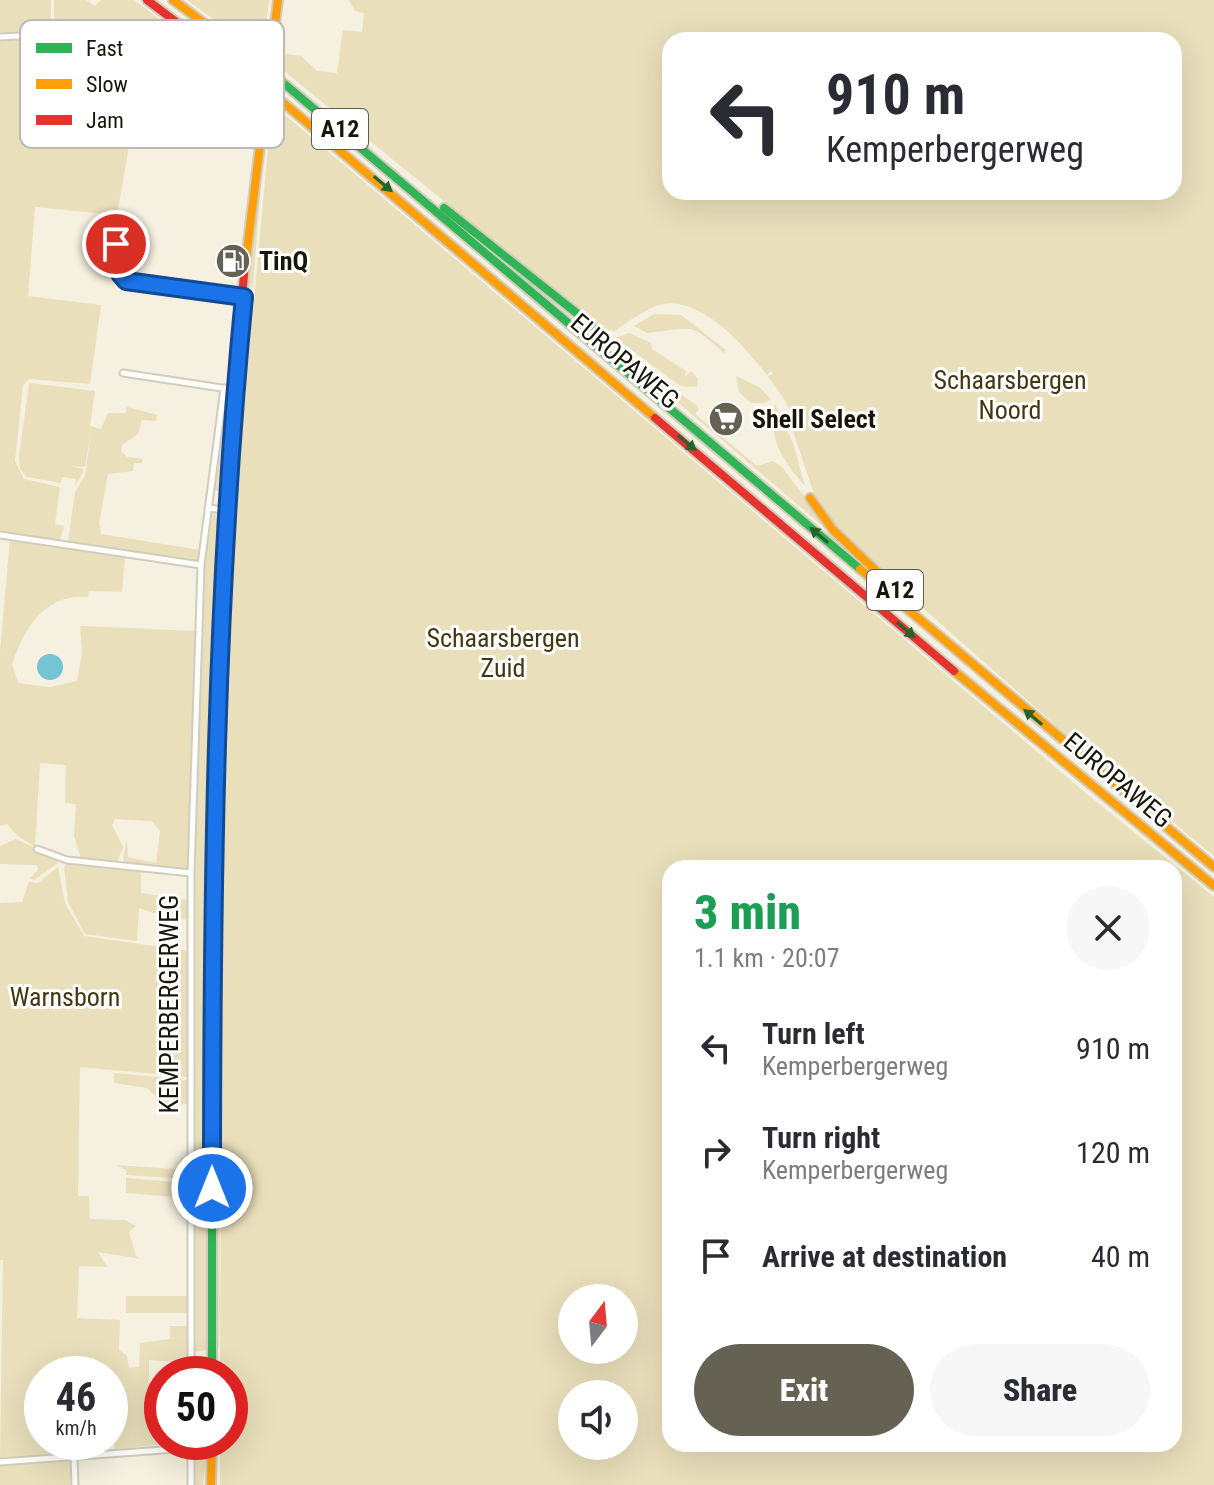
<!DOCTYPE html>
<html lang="en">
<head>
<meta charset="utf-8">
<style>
	body { margin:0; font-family:"Roboto Condensed",sans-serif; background:#f7f7f7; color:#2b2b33; height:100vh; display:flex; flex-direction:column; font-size:30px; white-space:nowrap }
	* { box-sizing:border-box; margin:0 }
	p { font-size:26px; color:#7c7c81 }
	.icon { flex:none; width:44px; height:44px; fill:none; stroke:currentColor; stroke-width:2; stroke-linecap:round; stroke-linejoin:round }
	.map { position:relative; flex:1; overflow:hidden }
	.sheet { position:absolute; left:662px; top:860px; width:520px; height:592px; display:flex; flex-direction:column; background:#fff; border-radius:24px; box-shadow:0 8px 32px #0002 }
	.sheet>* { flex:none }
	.top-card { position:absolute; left:662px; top:32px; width:520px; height:168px; border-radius:24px; box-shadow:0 8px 32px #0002; background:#fff; color:#2b2b33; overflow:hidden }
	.needle { width:52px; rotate:16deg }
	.tools { position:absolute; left:558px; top:1284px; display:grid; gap:16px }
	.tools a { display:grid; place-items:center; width:80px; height:80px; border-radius:50%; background:#fff; box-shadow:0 8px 32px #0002; font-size:40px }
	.speed { position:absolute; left:24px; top:1356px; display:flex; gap:16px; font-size:40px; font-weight:700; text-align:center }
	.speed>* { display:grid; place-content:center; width:104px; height:104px; border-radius:50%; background:#fff; box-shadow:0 8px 32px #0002; line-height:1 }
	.speed small { font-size:20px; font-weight:400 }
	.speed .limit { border:12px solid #d22; background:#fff; color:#111 }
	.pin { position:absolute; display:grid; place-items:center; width:68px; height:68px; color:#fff; margin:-34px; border:4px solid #fff; border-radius:50%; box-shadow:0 2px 8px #0007 }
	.me { position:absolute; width:88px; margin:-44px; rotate:0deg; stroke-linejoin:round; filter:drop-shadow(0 0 6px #0008) }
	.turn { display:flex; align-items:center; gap:28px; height:168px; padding:0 32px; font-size:36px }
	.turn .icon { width:104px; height:104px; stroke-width:2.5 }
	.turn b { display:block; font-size:56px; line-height:68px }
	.round { display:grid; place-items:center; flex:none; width:84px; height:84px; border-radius:42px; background:#f7f7f7 }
	.head { display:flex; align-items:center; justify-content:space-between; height:136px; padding:0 32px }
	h1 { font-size:48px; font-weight:800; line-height:60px; color:#1e9e55 }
	.action { display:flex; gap:16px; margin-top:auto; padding:16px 32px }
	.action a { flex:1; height:92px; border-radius:48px; background:#656254; color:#fff; font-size:32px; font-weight:800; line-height:92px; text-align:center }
	.action a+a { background:#f7f7f7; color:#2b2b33 }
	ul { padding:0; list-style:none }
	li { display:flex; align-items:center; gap:24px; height:104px; padding:0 32px }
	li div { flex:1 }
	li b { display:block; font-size:30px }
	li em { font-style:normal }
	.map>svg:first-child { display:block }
</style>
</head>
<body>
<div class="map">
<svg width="1214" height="1485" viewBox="0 0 1214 1485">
	<rect width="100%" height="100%" fill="#f5f0df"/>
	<!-- green -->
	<g fill="#e9dfbb" fill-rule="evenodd">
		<path d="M0,0H51L50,30L0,35Z"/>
		<path d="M54,0H86L95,6L101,0H134L258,92L255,106L162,47L77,50L54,37Z"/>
		<path d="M187,0H269L263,55Z"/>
		<path d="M349,0H1214V856L1070,738L838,533L815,497L791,425C794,407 778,392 768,376L773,374L771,371L767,375C747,350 704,297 663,304C648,307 629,321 615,331L602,330L278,66L280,53L301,56L317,71L337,73L343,30L362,32L364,13L355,11ZM670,40H1174V192H670Z"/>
		<path d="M40,37L76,54L162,50L223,93L184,98L182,121L208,125L206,141L131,134L117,215L35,207L28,296L101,305L90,384L29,379L23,385L15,461L24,479L60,487L55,524L64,526L59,543L0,534V38Z"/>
		<path d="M272,104L1088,795L1214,897V1485H220V1442H230V1374H220L222,921L233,573L240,455ZM670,868H1174V1444H670ZM572,1298H624V1350H572ZM572,1394H624V1446H572Z"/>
		<path d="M266,114L253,287L248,288Z"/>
		<path d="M247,290L252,291L243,390L238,389Z"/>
		<path d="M654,314L681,315L726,350L724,353C689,321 694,328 647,333L634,326Z"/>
		<path d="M629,333L651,343L652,349L686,371L685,377L691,371L698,379L697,387L681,386L615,338Z"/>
		<path d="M598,334L696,405L699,410L695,414L757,466L773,461L783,468L832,534Z"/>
		<path d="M736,376L759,387L771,399L766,403H751L739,392Z"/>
		<path d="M29,383L95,391L90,426L101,429L108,413H126L127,407L157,415L156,421L142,420L138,434L122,445L121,451L127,457L142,459V463H134L133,471L108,474L99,523L101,534L200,550L199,561L71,545L68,542L75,492L85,476L91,432L85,467L70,466L84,469L75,487L76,479L62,477L61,483L27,477L20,469L19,458Z"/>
		<path d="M228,394L225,458L219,491L213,490Z"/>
		<path d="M775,404L793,443L805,486C783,461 766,436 775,404Z"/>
		<path d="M213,512L221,516L213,751L207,781L211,807L208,1350L193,1352L194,872L204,566Z"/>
		<path d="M228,523H233L225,744H221Z"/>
		<path d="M10,539L125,555L122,592L89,591L88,597C45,593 25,627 12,664L18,683L50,687L77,681L82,654L80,626L197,631L189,867L185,872L126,866L123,858L127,840L128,857L156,863L160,831L152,821L115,819L112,825L123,847L116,864L81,859L74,836L76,804L65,803L66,765L40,763L35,847L18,836L7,824L0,826V651Z"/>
		<path d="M222,768L219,1014H215L218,792Z"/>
		<path d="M16,839L57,858L58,863L34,880L30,878L38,870L37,865L0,864V846Z"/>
		<path d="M76,861L141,871V893L189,900L188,920L171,917L165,910L153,913L139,908L137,941L85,934L68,902L64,866Z"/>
		<path d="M58,867L65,903L84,936L188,951V1077L80,1067L78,1196H89L90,1219L125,1220L136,1226L129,1232L136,1256L141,1259L98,1252L107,1267L79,1266L77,1318L120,1320L119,1350L127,1356L129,1368L139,1367L140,1343L170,1339V1326H188V1355L176,1362L149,1360V1386L162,1388V1442H188L115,1449L110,1416V1374H42V1442H77V1454L0,1461L3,1260H0V903L22,902L29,882L38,883Z"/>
		<path d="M215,1019H219L220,1308L219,1349L215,1350Z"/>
		<path d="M114,1073L187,1080L188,1104L165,1105L147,1088L114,1083Z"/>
		<path d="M116,1165L188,1170V1179L126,1175V1170Z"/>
		<path d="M126,1178L188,1183V1192L175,1197L126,1193Z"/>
		<rect x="126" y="1296" width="62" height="17"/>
		<path d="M193,1442H208L203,1485H193Z"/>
		<path d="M70,1459L72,1485H0V1464Z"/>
	</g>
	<!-- water -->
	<circle fill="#74c3d7" cx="50" cy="667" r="13"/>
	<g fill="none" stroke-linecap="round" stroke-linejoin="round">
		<!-- street casing -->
		<g stroke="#d0cdbf" stroke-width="9">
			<g id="street">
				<path d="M0,37L40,35L76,52L162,49L237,99L263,112"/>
				<path d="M90,241L120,245V274L126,281L242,297"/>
				<path d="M123,373L235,390"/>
				<path d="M208,508L225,510"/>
				<path d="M0,535L201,565"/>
				<path d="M37,849L67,860L191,873"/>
				<path d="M191,1374V873L199,629L201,565L224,388"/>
				<path d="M191,1442V1485"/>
				<path d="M74,1456L75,1485"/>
				<path d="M0,1462L190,1448"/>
			</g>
		</g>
		<!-- fast casing -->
		<g stroke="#d0cdbf" stroke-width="12">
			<g id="fast">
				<path d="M281,81L860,569"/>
				<path d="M444,208L598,330"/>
				<path d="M212,1374V942L218,653"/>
			</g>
		</g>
		<!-- slow casing -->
		<g stroke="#d0cdbf" stroke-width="12">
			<g id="slow">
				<path d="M173,0L267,70"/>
				<path d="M279,99L655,418"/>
				<path d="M244,275L278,0"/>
				<path d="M810,498L833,530L915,608"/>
				<path d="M860,569L1214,867"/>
				<path d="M954,671L1214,886"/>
				<path d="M211,1485L212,1442"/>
			</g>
		</g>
		<!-- jam casing -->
		<g stroke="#d0cdbf" stroke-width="12">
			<g id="jam">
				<path d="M147,0L251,78"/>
				<path d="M655,418L954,671"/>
				<path d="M218,653L229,445L244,275"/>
			</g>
		</g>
		<!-- street -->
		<use href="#street" stroke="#fefdfa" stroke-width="5"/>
		<!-- fast -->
		<use href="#fast" stroke="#30b455" stroke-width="8"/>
		<!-- slow -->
		<use href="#slow" stroke="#ff9f0a" stroke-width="8"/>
		<!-- jam -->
		<use href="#jam" stroke="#e5322d" stroke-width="8"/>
		<!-- slow-bridge casing -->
		<g stroke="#d0cdbf" stroke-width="14" stroke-linecap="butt">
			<g id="slow-bridge">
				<path d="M267,70L281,81"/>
				<path d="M251,78L279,99"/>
			</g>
		</g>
		<!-- slow-bridge -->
		<use href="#slow-bridge" stroke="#ff9f0a" stroke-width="10"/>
	</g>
	<!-- one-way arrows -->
	<defs><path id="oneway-solid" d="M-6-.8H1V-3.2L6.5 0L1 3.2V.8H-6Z" transform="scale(2)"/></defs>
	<g fill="#24642f">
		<use href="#oneway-solid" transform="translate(383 184) rotate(40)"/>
		<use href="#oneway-solid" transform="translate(687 443) rotate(40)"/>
		<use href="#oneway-solid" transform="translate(819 535) rotate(-140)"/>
		<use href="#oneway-solid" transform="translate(906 630) rotate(41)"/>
		<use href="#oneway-solid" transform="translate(1033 717) rotate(-140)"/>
	</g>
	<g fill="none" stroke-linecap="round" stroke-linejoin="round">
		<!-- route casing -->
		<g stroke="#114b97" stroke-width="20">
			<path id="route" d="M116,244L122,248L120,274L126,281L244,297C215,594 212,890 212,1188"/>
		</g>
		<!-- route -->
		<use href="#route" stroke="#1a73e8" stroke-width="14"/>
	</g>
	<!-- icons -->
	<defs>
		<g id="fuel-disc" transform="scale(1.8)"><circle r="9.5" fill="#656254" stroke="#fff"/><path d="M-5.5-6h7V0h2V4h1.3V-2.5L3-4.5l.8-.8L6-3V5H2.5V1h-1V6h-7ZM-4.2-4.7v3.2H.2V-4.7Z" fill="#fff"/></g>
		<g id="supermarket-disc" transform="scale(1.8)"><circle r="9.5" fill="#656254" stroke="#fff"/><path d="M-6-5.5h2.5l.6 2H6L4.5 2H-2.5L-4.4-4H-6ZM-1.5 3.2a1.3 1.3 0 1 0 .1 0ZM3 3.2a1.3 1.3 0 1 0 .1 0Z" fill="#fff"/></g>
	</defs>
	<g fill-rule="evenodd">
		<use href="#fuel-disc" x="233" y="261"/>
		<use href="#supermarket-disc" x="726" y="419"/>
	</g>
	<g text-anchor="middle" stroke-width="6" stroke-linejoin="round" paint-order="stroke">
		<!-- shield labels -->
		<g fill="#fff" stroke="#5d5b53" stroke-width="2">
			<rect x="312" y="109" width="56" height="40" rx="6"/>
			<rect x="867" y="570" width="56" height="40" rx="6"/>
		</g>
		<g font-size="24" font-weight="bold" fill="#181509">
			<text x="340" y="137">A12</text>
			<text x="895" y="598">A12</text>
		</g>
		<!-- poi labels -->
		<g font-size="26" font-weight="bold" fill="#181509" stroke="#fff" text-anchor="start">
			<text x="259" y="270">TinQ</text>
			<text x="752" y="428">Shell Select</text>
		</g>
		<!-- street labels -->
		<g font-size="26" fill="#181509" stroke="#fff">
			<text transform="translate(625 361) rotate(40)" y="9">EUROPAWEG</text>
			<text transform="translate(1118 780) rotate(40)" y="9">EUROPAWEG</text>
			<text transform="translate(169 1004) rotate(-90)" y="9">KEMPERBERGERWEG</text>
		</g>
		<!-- park labels -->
		<g font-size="26" fill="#423711" stroke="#fff">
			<text x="1010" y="389">Schaarsbergen<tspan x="1010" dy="30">Noord</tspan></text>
			<text x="503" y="647">Schaarsbergen<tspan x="503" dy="30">Zuid</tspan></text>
			<text x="65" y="1006">Warnsborn</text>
		</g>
	</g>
	<!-- legend -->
	<rect x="20" y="20" width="264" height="128" rx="12" fill="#fff" stroke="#bab9b5" stroke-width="2"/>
	<rect x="36" y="43" width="36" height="10" fill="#30b455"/>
	<rect x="36" y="79" width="36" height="10" fill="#ff9f0a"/>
	<rect x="36" y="115" width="36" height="10" fill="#e5322d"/>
	<g font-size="22" fill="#181509">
		<text x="86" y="56">Fast</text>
		<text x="86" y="92">Slow</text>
		<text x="86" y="128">Jam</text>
	</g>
</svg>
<div class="tools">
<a><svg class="needle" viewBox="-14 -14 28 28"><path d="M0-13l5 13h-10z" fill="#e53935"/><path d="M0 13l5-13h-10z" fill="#7c7c81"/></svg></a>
<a><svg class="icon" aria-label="sound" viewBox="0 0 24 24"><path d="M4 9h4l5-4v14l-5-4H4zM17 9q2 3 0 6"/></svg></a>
</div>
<div class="speed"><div>46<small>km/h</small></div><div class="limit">50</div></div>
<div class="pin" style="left:116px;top:244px;background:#d93025"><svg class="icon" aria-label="arrive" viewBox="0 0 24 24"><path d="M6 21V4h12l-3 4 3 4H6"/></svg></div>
<svg class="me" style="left:212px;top:1188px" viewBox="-20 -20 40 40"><circle r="17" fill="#1a73e8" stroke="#fff" stroke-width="3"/><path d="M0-11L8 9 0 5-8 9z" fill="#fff"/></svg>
<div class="top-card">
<div class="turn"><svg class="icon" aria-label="left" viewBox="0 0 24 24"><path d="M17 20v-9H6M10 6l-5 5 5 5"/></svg><div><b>910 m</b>Kemperbergerweg</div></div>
</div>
<section class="sheet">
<div class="head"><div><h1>3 min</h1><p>1.1 km · 20:07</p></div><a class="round"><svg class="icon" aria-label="close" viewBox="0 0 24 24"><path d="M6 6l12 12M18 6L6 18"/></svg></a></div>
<ul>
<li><svg class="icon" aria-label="left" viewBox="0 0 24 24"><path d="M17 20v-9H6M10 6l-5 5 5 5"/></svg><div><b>Turn left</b><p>Kemperbergerweg</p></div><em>910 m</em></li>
<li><svg class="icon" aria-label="right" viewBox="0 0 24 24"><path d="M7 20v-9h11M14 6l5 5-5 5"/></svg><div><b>Turn right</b><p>Kemperbergerweg</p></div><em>120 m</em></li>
<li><svg class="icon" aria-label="arrive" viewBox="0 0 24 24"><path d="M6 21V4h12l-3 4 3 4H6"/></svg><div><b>Arrive at destination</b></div><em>40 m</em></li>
</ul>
<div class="action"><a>Exit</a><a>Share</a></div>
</section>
</div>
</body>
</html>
